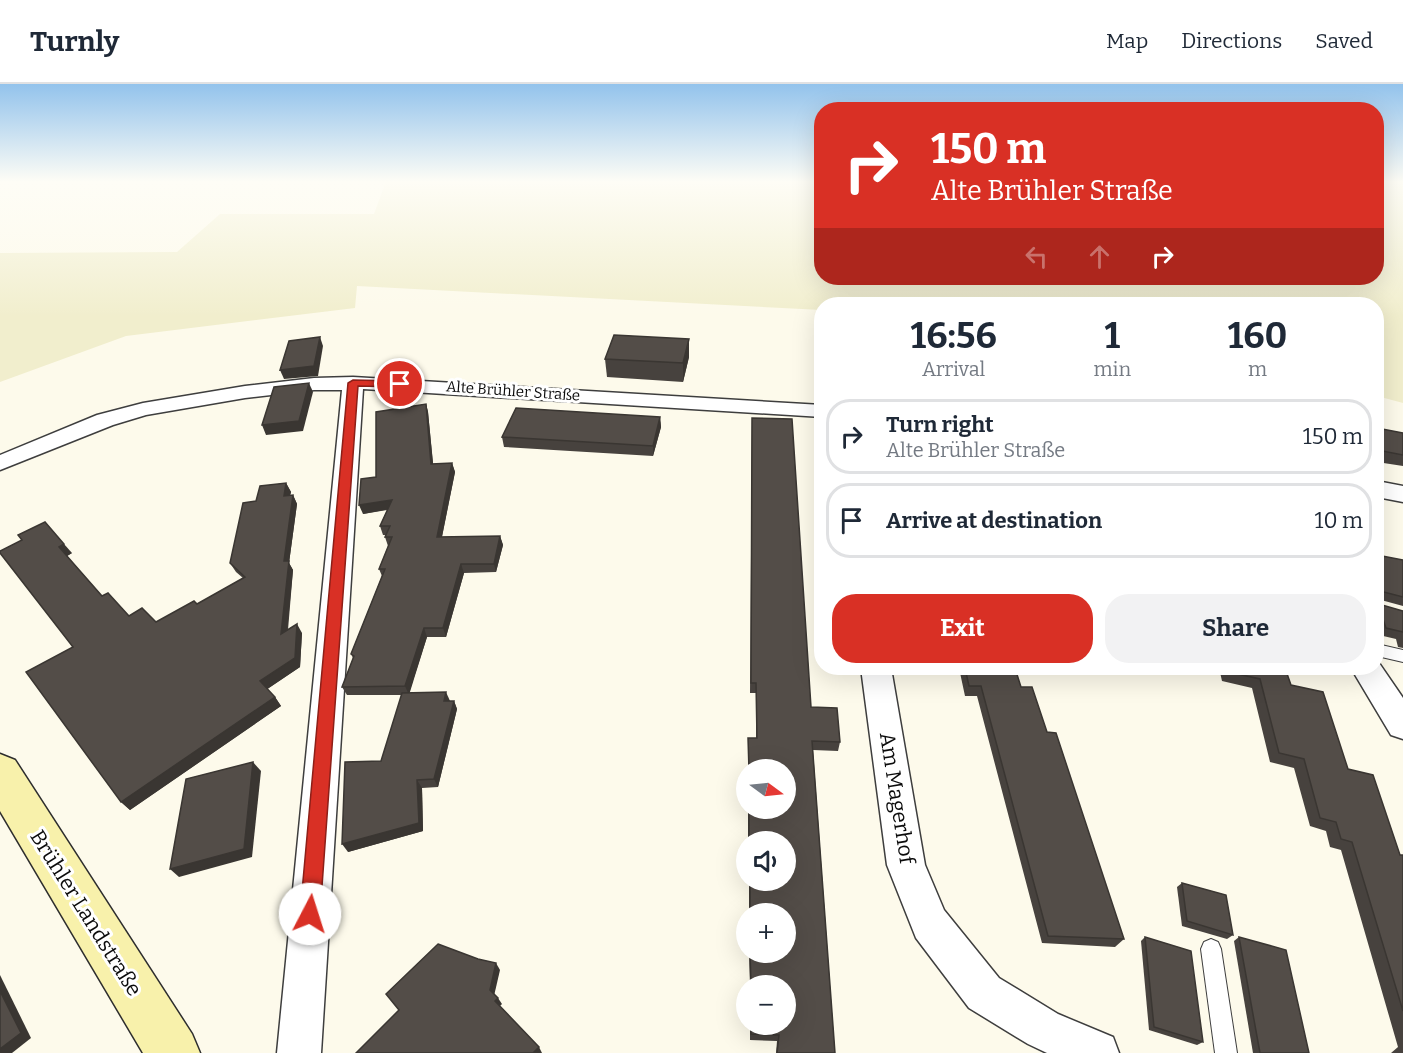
<!DOCTYPE html>
<html lang="en">
<head>
<meta charset="utf-8">
<style>
	body { margin:0; font-family:Bitter,serif; background:#f2f2f3; color:#1f2937; height:100vh; display:flex; flex-direction:column; font-size:22px; white-space:nowrap }
	* { box-sizing:border-box; margin:0 }
	p { font-size:20px; color:#747a83 }
	.icon { flex:none; width:33px; height:33px; fill:none; stroke:currentColor; stroke-width:2; stroke-linecap:round; stroke-linejoin:round }
	.map { position:relative; flex:1; overflow:hidden }
	.details { position:absolute; left:814px; top:213px; width:570px; height:378px; display:flex; flex-direction:column; background:#fff; border-radius:24px; box-shadow:0 6px 24px #0002 }
	.details>* { flex:none }
	.top-card { position:absolute; left:814px; top:18px; width:570px; height:183px; border-radius:24px; box-shadow:0 6px 24px #0002; background:#d93025; color:#fff; overflow:hidden }
	.needle { width:39px; rotate:105deg }
	.fabs { position:absolute; left:736px; top:675px; display:grid; gap:12px }
	.fabs a { display:grid; place-items:center; width:60px; height:60px; border-radius:50%; background:#fff; box-shadow:0 6px 24px #0002; font-size:30px }
	.pin { position:absolute; display:grid; place-items:center; width:51px; height:51px; color:#fff; margin:-26px; border:3px solid #fff; border-radius:50%; box-shadow:0 2px 6px #0007 }
	.me { position:absolute; width:66px; margin:-33px; rotate:5deg; stroke-linejoin:round; filter:drop-shadow(0 0 4px #0008) }
	.turn { display:flex; align-items:center; gap:21px; height:126px; padding:0 18px; font-size:27px }
	.turn .icon { width:78px; height:78px; stroke-width:2.5 }
	.turn b { display:block; font-size:42px; line-height:51px }
	.lanes { display:flex; align-items:center; height:57px; padding:0 18px; background:#0003; justify-content:center; gap:30px; direction:ltr }
	.lanes .off { opacity:.35 }
	.eta { display:flex; justify-content:space-evenly; align-items:center; height:102px; text-align:center }
	.eta b { font-size:36px; font-weight:700; line-height:42px }
	.action { display:flex; gap:12px; margin-top:auto; padding:12px 18px }
	.action a { flex:1; height:69px; border-radius:24px; background:#d93025; color:#fff; font-size:24px; font-weight:700; line-height:69px; text-align:center }
	.action a+a { background:#f2f2f3; color:#1f2937 }
	ul { padding:0; list-style:none }
	li { display:flex; align-items:center; gap:18px; height:75px; margin:0 12px 9px; padding:0 6px; border:3px solid #e0e1e3; border-radius:24px }
	li div { flex:1 }
	li b { display:block; font-size:22px }
	li em { font-style:normal }
	header { display:flex; align-items:center; gap:36px; box-sizing:border-box; height:84px; padding:0 30px; background:#fff; border-bottom:2px solid #e0e1e3 }
	header strong { font-size:28px }
	nav { display:flex; gap:33px; margin-inline-start:auto; font-size:21px }
	.map>svg:first-child { display:block }
</style>
</head>
<body>
<header>
<strong>Turnly</strong>
<nav><a>Map</a><a>Directions</a><a>Saved</a></nav>
</header>
<div class="map">
<svg width="1403" height="969" viewBox="0 0 1403 969">
	<rect width="100%" height="100%" fill="#fdfaeb"/>
	<!-- farmland -->
	<path fill="#f1eecd" d="M386,97H822V194H1377V97H1403V319L1377,312V220H822V226L357,202L355,224L126,252L0,298V169L177,168L220,130H374Z"/>
	<g fill="none" stroke-linecap="round" stroke-linejoin="round">
		<!-- lane casing -->
		<g stroke="#3e3e3e" stroke-width="2">
			<g id="lane">
				<path d="M1377,560L1403,566V578L1377,572Z"/>
				<path d="M1211,855L1218,858L1221,865L1237,969H1215L1201,865L1204,858Z"/>
			</g>
		</g>
		<!-- street casing -->
		<g stroke="#3e3e3e" stroke-width="3">
			<g id="street">
				<path d="M353,293L822,321V333L363,305L321,969H277L342,306H314L245,314L146,331L113,341L0,386V371L97,331L143,319L245,302L314,294Z"/>
				<path d="M1377,397L1403,402V418L1377,413Z"/>
				<path d="M1377,576L1403,614V655L1391,651L1351,584H1377Z"/>
				<path d="M861,584H891L925,781L944,826L999,894L1058,930L1113,953L1119,969H1047L1028,960L969,924L916,854L887,781Z"/>
			</g>
		</g>
		<!-- secondary casing -->
		<g stroke="#2d2d2d" stroke-width="3">
			<path id="secondary" d="M0,670L15,676L192,950L200,969H143L0,727Z"/>
		</g>
		<!-- lane -->
		<use href="#lane" fill="#fff" fill-rule="evenodd"/>
		<!-- street -->
		<use href="#street" fill="#fff" fill-rule="evenodd"/>
		<!-- secondary -->
		<use href="#secondary" fill="#f8f1ab" fill-rule="evenodd"/>
	</g>
	<!-- wall -->
	<g fill="#47423e">
		<path d="M689,273L683,298L607,293L605,275Z"/>
		<path d="M426,320L428,328L433,380L452,379L455,388L442,453L500,452L503,461L496,488L464,489L446,553H427L409,609L450,617H454L457,625L438,703L422,704L423,747L348,768L381,677L402,611H347L342,603L353,574L351,570L382,492L379,485L388,462L385,453L386,451H383L380,442L387,426L363,430L376,393Z"/>
		<path d="M660,333L661,343L653,372L504,363L502,353Z"/>
		<path d="M752,334L811,623L840,658L838,667L813,666L835,969H776L777,957L750,956V940H786V902H750L749,868H786V830H749V796H786V758H748V724H786V686H748V654H756V609H750Z"/>
		<path d="M1377,344L1403,349V382L1377,378Z"/>
		<path d="M286,399L291,408L290,411H293L297,420L289,479L293,486L288,546L302,549L300,583L267,605L275,613L281,622L130,726L121,718L73,563L0,469H72L67,472L102,512L129,532L156,538L197,520L243,494L236,488L230,479Z"/>
		<path d="M1377,471L1403,476V522L1381,516L1382,521L1403,527V564L1398,563L1396,555L1379,551L1377,545Z"/>
		<path d="M959,584H1015L1021,603L1047,648L1124,855L1115,863L1042,859L977,612H965Z"/>
		<path d="M1219,584H1285L1291,601L1348,685L1400,771H1403V969H1391L1398,963L1341,766L1330,763L1326,747L1310,742L1294,684L1270,678L1252,604L1222,597Z"/>
		<path d="M1182,799L1233,851L1227,855L1182,842L1177,803Z"/>
		<path d="M1145,853L1203,958L1197,961L1149,946L1141,857Z"/>
		<path d="M1239,853L1309,969H1253L1234,857Z"/>
	</g>
	<!-- shaded-wall -->
	<g fill="#3a3632">
		<path d="M320,253L323,262L318,292L284,295L280,286Z"/>
		<path d="M689,255V273L683,298V279Z"/>
		<path d="M309,299L313,308L303,347L266,351L262,341Z"/>
		<path d="M426,320L428,328L434,389L431,380Z"/>
		<path d="M660,333L661,343L653,372V362Z"/>
		<path d="M452,379L455,388L440,462L437,453Z"/>
		<path d="M286,399L291,408L288,421L284,412Z"/>
		<path d="M293,411L297,420L289,479L293,486L286,559L281,550L284,477Z"/>
		<path d="M392,416L395,424L363,430L359,421Z"/>
		<path d="M500,452L503,461L496,488L494,480Z"/>
		<path d="M64,460L72,469L67,472L59,463Z"/>
		<path d="M461,480L464,489L446,553L443,544Z"/>
		<path d="M297,540L302,549L300,583L266,606L260,597Z"/>
		<path d="M424,544L427,553L409,611L405,602Z"/>
		<path d="M446,608L450,617L447,626L444,617Z"/>
		<path d="M275,613L281,622L130,726L121,718Z"/>
		<path d="M454,617L457,625L438,703L434,695Z"/>
		<path d="M253,678L261,687L252,773L179,793L170,785Z"/>
		<path d="M417,696L422,704L423,747L348,768L342,760Z"/>
		<path d="M496,879L500,886L494,912L490,906Z"/>
		<path d="M0,891L31,954L12,969H0Z"/>
		<path d="M498,914L502,920L499,923L495,917Z"/>
		<path d="M539,963L542,969H533Z"/>
	</g>
	<!-- building -->
	<g fill="#534d48" stroke="#3a3632" stroke-width="1.5">
		<path d="M614,251L689,255L683,279L605,275Z"/>
		<path d="M320,253L314,282L280,286L289,257Z"/>
		<path d="M309,299L299,337L262,341L274,303Z"/>
		<path d="M426,320L431,380L452,379L437,453L500,452L494,480H461L443,544H424L405,602L342,603L354,572L351,570L385,485H379L392,453H385L390,442H380L392,416L359,421L361,395L376,393V328Z"/>
		<path d="M516,324L660,333L653,362L502,353Z"/>
		<path d="M752,334L792,335L811,623L837,624L840,658L812,657L835,969H777L779,951L751,950V940H786V902H751L750,868H786V830H750V796H786V758H749V724H786V686H749L748,654H757L756,599H751Z"/>
		<path d="M1377,344L1403,349V371L1377,366Z"/>
		<path d="M286,399L284,412L293,411L284,477H289L281,550L297,540L295,574L260,597L275,613L121,718L26,588L73,563L0,469V467L22,456L18,451L45,438L64,460L59,463L102,512L108,509L129,532L142,524L156,538L194,517L197,520L245,493L230,479L243,419L256,417L260,402Z"/>
		<path d="M1377,471L1403,476V513L1384,508L1381,510L1382,521L1403,527V549V548L1386,544L1377,518Z"/>
		<path d="M965,584H1015L1021,603H1032L1047,648L1056,649L1124,855L1048,852L981,602H969Z"/>
		<path d="M1228,584H1285L1291,601L1323,608L1348,685L1373,691L1400,771H1403V927L1352,758L1341,755L1336,738L1320,734L1304,675L1279,669L1260,595L1229,588Z"/>
		<path d="M446,608L444,617H454L434,695L417,696L419,739L342,760L345,678L381,677L402,609Z"/>
		<path d="M253,678L244,765L170,785L186,695Z"/>
		<path d="M1182,799L1226,811L1233,851L1187,837Z"/>
		<path d="M1145,853L1191,867L1203,958L1154,943Z"/>
		<path d="M1239,853L1286,866L1309,969H1260Z"/>
		<path d="M438,860L478,875L496,879L490,906L498,914L495,917L539,963L533,969H356L399,926L386,910Z"/>
		<path d="M0,907L21,949L0,965Z"/>
	</g>
	<!-- sky -->
	<linearGradient id="sky" x2="0" y2="1"><stop stop-color="#93c3ec"/><stop offset="0.42" stop-color="#fefdf6"/><stop offset="1" stop-color="#fefdf6" stop-opacity="0"/></linearGradient>
	<rect width="1403" height="233" fill="url(#sky)"/>
	<!-- route -->
	<path fill="#d93025" stroke="#8d1f18" stroke-width="1.5" d="M353,296L400,297L405,300L400,303L358,302L320,830L317,837L310,840L303,837L300,830L348,299Z"/>
	<g text-anchor="middle" stroke-width="6" stroke-linejoin="round" paint-order="stroke">
		<!-- far-street labels -->
		<g font-size="15" fill="#0b0b0b" stroke="#fff">
			<text transform="translate(513 307) rotate(4)" y="5">Alte Brühler Straße</text>
		</g>
		<!-- near-street labels -->
		<g font-size="21" fill="#0b0b0b" stroke="#fff">
			<text transform="translate(897 714) rotate(81)" y="7">Am Magerhof</text>
			<text transform="translate(86 829) rotate(58)" y="7">Brühler Landstraße</text>
		</g>
	</g>
</svg>
<div class="fabs">
<a><svg class="needle" viewBox="-14 -14 28 28"><path d="M0-13l5 13h-10z" fill="#e53935"/><path d="M0 13l5-13h-10z" fill="#747a83"/></svg></a>
<a><svg class="icon" aria-label="sound" viewBox="0 0 24 24"><path d="M4 9h4l5-4v14l-5-4H4zM17 9q2 3 0 6"/></svg></a>
<a>+</a>
<a>−</a>
</div>
<div class="pin" style="left:400px;top:300px;background:#d93025"><svg class="icon" aria-label="arrive" viewBox="0 0 24 24"><path d="M6 21V4h12l-3 4 3 4H6"/></svg></div>
<svg class="me" style="left:310px;top:830px" viewBox="-20 -20 40 40"><circle r="19" fill="#fff"/><path d="M0-13L10 11 0 6-10 11z" fill="#d93025"/></svg>
<div class="top-card">
<div class="turn"><svg class="icon" aria-label="right" viewBox="0 0 24 24"><path d="M7 20v-9h11M14 6l5 5-5 5"/></svg><div><b>150 m</b>Alte Brühler Straße</div></div>
<div class="lanes"><svg class="icon off" aria-label="left" viewBox="0 0 24 24"><path d="M17 20v-9H6M10 6l-5 5 5 5"/></svg><svg class="icon off" aria-label="ahead" viewBox="0 0 24 24"><path d="M12 20V5M6 11l6-6 6 6"/></svg><svg class="icon" aria-label="right" viewBox="0 0 24 24"><path d="M7 20v-9h11M14 6l5 5-5 5"/></svg></div>
</div>
<section class="details">
<div class="eta">
<div><b>16:56</b><p>Arrival</p></div>
<div><b>1</b><p>min</p></div>
<div><b>160</b><p>m</p></div>
</div>
<ul>
<li><svg class="icon" aria-label="right" viewBox="0 0 24 24"><path d="M7 20v-9h11M14 6l5 5-5 5"/></svg><div><b>Turn right</b><p>Alte Brühler Straße</p></div><em>150 m</em></li>
<li><svg class="icon" aria-label="arrive" viewBox="0 0 24 24"><path d="M6 21V4h12l-3 4 3 4H6"/></svg><div><b>Arrive at destination</b></div><em>10 m</em></li>
</ul>
<div class="action"><a>Exit</a><a>Share</a></div>
</section>
</div>
</body>
</html>
